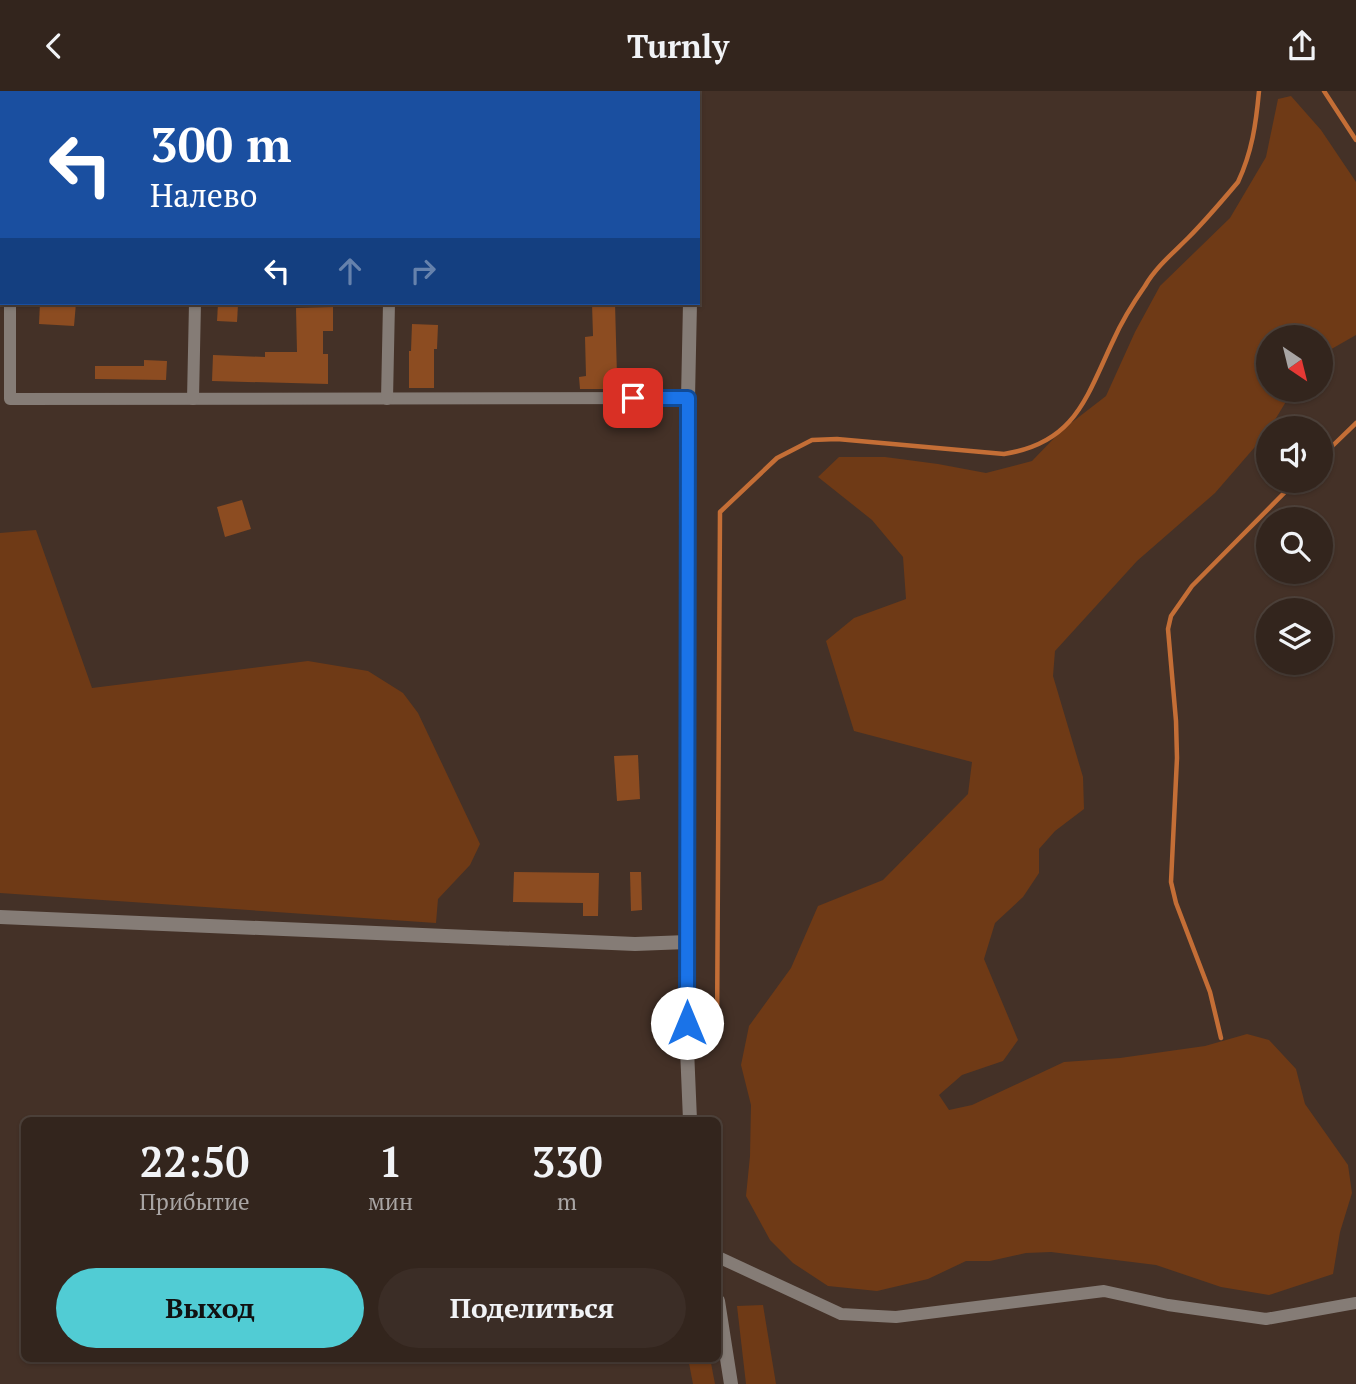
<!DOCTYPE html>
<html lang="ru">
<head>
<meta charset="utf-8">
<style>
	body { margin:0; font-family:"PT Serif",serif; background:#3b2d26; color:#f1f3f6; height:100vh; display:flex; flex-direction:column; font-size:26px; white-space:nowrap }
	* { box-sizing:border-box; margin:0 }
	p { font-size:23px; color:#a9a5a4 }
	.icon { flex:none; width:38px; height:38px; fill:none; stroke:currentColor; stroke-width:2; stroke-linecap:round; stroke-linejoin:round }
	.map { position:relative; flex:1; overflow:hidden }
	.sheet { position:absolute; left:21px; top:1026px; width:700px; height:245px; display:flex; flex-direction:column; background:#33251d; border-radius:10px; box-shadow:0 2px 5px #0004,0 0 0 2px #4e423b }
	.sheet>* { flex:none }
	.top-card { position:absolute; left:0px; top:0px; width:700px; height:214px; box-shadow:0 2px 5px #0004,0 0 0 2px #4e423b; background:#1a4fa0; color:#fff; overflow:hidden }
	.needle { width:46px; rotate:145deg }
	.fabs { position:absolute; left:1256px; top:234px; display:grid; gap:14px }
	.fabs a { display:grid; place-items:center; width:77px; height:77px; border-radius:50%; background:#33251d; box-shadow:0 2px 5px #0004,0 0 0 2px #4e423b; font-size:35px }
	.pin { position:absolute; display:grid; place-items:center; width:60px; height:60px; color:#fff; margin:-30px; border-radius:14px; box-shadow:0 4px 10px #0006 }
	.me { position:absolute; width:77px; margin:-38px; rotate:0deg; stroke-linejoin:round; filter:drop-shadow(0 0 5px #0008) }
	.turn { display:flex; align-items:center; gap:24px; height:147px; padding:0 35px; font-size:32px }
	.turn .icon { width:91px; height:91px; stroke-width:2.5 }
	.turn b { display:block; font-size:49px; line-height:60px }
	.lanes { display:flex; align-items:center; height:66px; padding:0 35px; background:#0003; justify-content:center; gap:35px; direction:ltr }
	.lanes .off { opacity:.35 }
	.eta { display:flex; justify-content:space-evenly; align-items:center; height:119px; text-align:center }
	.eta b { font-size:42px; font-weight:600; line-height:49px }
	.action { display:flex; gap:14px; margin-top:auto; padding:14px 35px }
	.action a { flex:1; height:80px; border-radius:42px; background:#51ccd4; color:#111; font-size:28px; font-weight:600; line-height:80px; text-align:center }
	.action a+a { background:#3b2d26; color:#f1f3f6 }
	header { display:flex; justify-content:space-between; align-items:center; height:91px; padding:0 35px; background:#33251d; font-size:32px; font-weight:600 }
	.map>svg:first-child { display:block }
</style>
</head>
<body>
<header><svg class="icon" aria-label="back" viewBox="0 0 24 24"><path d="M15 5l-7 7 7 7"/></svg>Turnly<svg class="icon" aria-label="share" viewBox="0 0 24 24"><path d="M12 15V3M7 8l5-5 5 5M5 13v7h14v-7"/></svg></header>
<div class="map">
<svg width="1356" height="1293" viewBox="0 0 1356 1293">
	<rect width="100%" height="100%" fill="#443127"/>
	<!-- green -->
	<g fill="#6f3a16">
		<path d="M1291,5L1321,39L1356,91V244L1328,260L1321,267V247H1269V299H1293L1267,342L1215,402L1137,470L1055,560L1053,585L1083,686L1084,718L1055,740L1039,758V782L1023,806L995,832L984,868L1018,949L1003,970L962,984L939,1004L949,1019L972,1014L1064,971L1120,967L1205,955L1247,943L1269,949L1296,978L1305,1013L1348,1074L1352,1102L1340,1141L1333,1183L1269,1204L1221,1196L1156,1174L1051,1161L1026,1162L990,1170H966L928,1188L877,1200L828,1195L793,1172L770,1149L746,1105L750,1065L751,1014L741,974L749,935L791,877L818,815L883,789L968,703L972,671L854,640L826,550L854,527L906,508L903,466L872,429L818,386L839,366H885L938,373L986,382L1032,370L1062,339L1106,305L1135,241L1160,195L1230,127L1266,66L1278,8Z"/>
		<path d="M36,439L92,597L308,570L368,580L403,602L418,622L480,753L470,774L438,808L436,832L0,802V442Z"/>
		<path d="M763,1214L776,1293H746L737,1215Z"/>
		<path d="M688,1267H710L715,1293H693Z"/>
	</g>
	<g fill="none" stroke-linecap="round" stroke-linejoin="round">
		<!-- stream -->
		<g stroke="#c46e36" stroke-width="4.5">
			<path d="M1324,0L1356,49"/>
			<path d="M1321,366L1356,332"/>
			<path d="M1221,947L1210,901L1176,812L1171,791L1177,667L1176,630L1168,538L1171,525L1192,495L1296,390"/>
			<path d="M717,948L720,421L777,367L812,349L837,348L1004,363C1075,352 1086,307 1113,250C1121,232 1133,212 1145,195C1156,176 1173,162 1188,147C1206,129 1222,110 1238,91C1252,61 1256,33 1259,0"/>
		</g>
	</g>
	<!-- building -->
	<g fill="#8c4c21">
		<path d="M40,212H76L74,235L39,233Z"/>
		<path d="M592,212H615L617,285L638,284V298H580L579,286L586,285L585,246L593,245Z"/>
		<path d="M218,213L238,214L237,231L217,230Z"/>
		<path d="M333,216V240H323V263H328V293L212,290L213,264L265,266V261H297L296,217Z"/>
		<path d="M412,233L438,234L437,258H434V297H409V260H411Z"/>
		<path d="M144,269L167,270L166,289L95,288V275H144Z"/>
		<path d="M242,409L251,438L225,446L217,416Z"/>
		<path d="M638,664L640,708L617,710L614,665Z"/>
		<path d="M514,781L599,782L598,825H583V812L513,811Z"/>
		<path d="M630,781H641L642,819L631,820Z"/>
	</g>
	<g fill="none" stroke-linecap="round" stroke-linejoin="round">
		<!-- minor -->
		<g stroke="#857c76" stroke-width="12">
			<path d="M11,2V0"/>
			<path d="M200,2V0"/>
			<path d="M394,2V0"/>
			<path d="M584,2V0"/>
			<path d="M0,113H2"/>
			<path d="M10,212V308L688,307"/>
			<path d="M193,308L195,212"/>
			<path d="M387,308L389,212"/>
			<path d="M718,1166L841,1223L896,1226L1104,1200L1168,1214L1266,1228L1356,1212"/>
		</g>
		<!-- tertiary -->
		<g stroke="#857c76" stroke-width="14">
			<path d="M692,0V2"/>
			<path d="M0,826L635,853L687,851"/>
			<path d="M690,1029L687,958L688,307L690,212"/>
			<path d="M718,1210L731,1293"/>
		</g>
	</g>
	<g fill="none" stroke-linecap="round" stroke-linejoin="round">
		<!-- route casing -->
		<g stroke="#114b97" stroke-width="18">
			<path id="route" d="M633,307H688L687,932"/>
		</g>
		<!-- route -->
		<use href="#route" stroke="#1a73e8" stroke-width="12"/>
	</g>
</svg>
<div class="fabs">
<a><svg class="needle" viewBox="-14 -14 28 28"><path d="M0-13l5 13h-10z" fill="#e53935"/><path d="M0 13l5-13h-10z" fill="#a9a5a4"/></svg></a>
<a><svg class="icon" aria-label="sound" viewBox="0 0 24 24"><path d="M4 9h4l5-4v14l-5-4H4zM17 9q2 3 0 6"/></svg></a>
<a><svg class="icon" aria-label="search" viewBox="0 0 24 24"><circle cx="10" cy="10" r="6"/><path d="M15 15l6 6"/></svg></a>
<a><svg class="icon" aria-label="layers" viewBox="0 0 24 24"><path d="M12 4l9 5-9 5-9-5zM3 14l9 5 9-5"/></svg></a>
</div>
<div class="pin" style="left:633px;top:307px;background:#d93025"><svg class="icon" aria-label="arrive" viewBox="0 0 24 24"><path d="M6 21V4h12l-3 4 3 4H6"/></svg></div>
<svg class="me" style="left:687px;top:932px" viewBox="-20 -20 40 40"><circle r="19" fill="#fff"/><path d="M0-13L10 11 0 6-10 11z" fill="#1a73e8"/></svg>
<div class="top-card">
<div class="turn"><svg class="icon" aria-label="left" viewBox="0 0 24 24"><path d="M17 20v-9H6M10 6l-5 5 5 5"/></svg><div><b>300 m</b>Налево</div></div>
<div class="lanes"><svg class="icon" aria-label="left" viewBox="0 0 24 24"><path d="M17 20v-9H6M10 6l-5 5 5 5"/></svg><svg class="icon off" aria-label="ahead" viewBox="0 0 24 24"><path d="M12 20V5M6 11l6-6 6 6"/></svg><svg class="icon off" aria-label="right" viewBox="0 0 24 24"><path d="M7 20v-9h11M14 6l5 5-5 5"/></svg></div>
</div>
<section class="sheet">
<div class="eta">
<div><b>22:50</b><p>Прибытие</p></div>
<div><b>1</b><p>мин</p></div>
<div><b>330</b><p>m</p></div>
</div>
<div class="action"><a>Выход</a><a>Поделиться</a></div>
</section>
</div>
</body>
</html>
